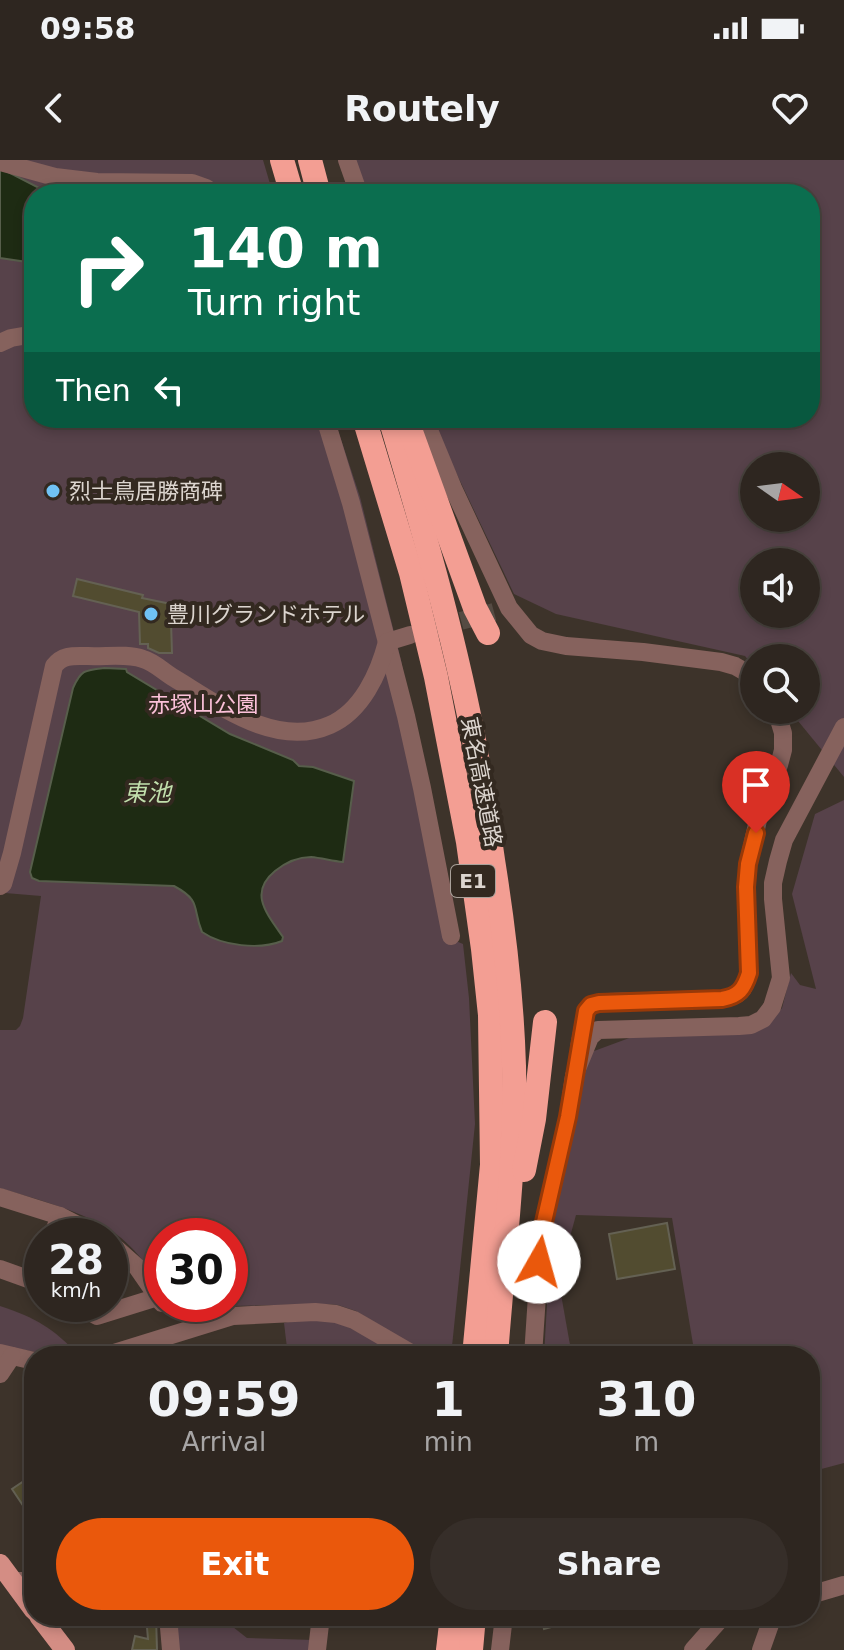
<!DOCTYPE html>
<html lang="en">
<head>
<meta charset="utf-8">
<style>
	body { margin:0; font-family:"DejaVu Sans","Noto Sans JP",sans-serif; background:#362e29; color:#f1f3f6; height:100vh; display:flex; flex-direction:column; font-size:30px; white-space:nowrap }
	* { box-sizing:border-box; margin:0 }
	p { font-size:26px; color:#a7a5a5 }
	.icon { flex:none; width:44px; height:44px; fill:none; stroke:currentColor; stroke-width:2; stroke-linecap:round; stroke-linejoin:round }
	.map { position:relative; flex:1; overflow:hidden }
	.side { position:absolute; left:24px; top:1186px; width:796px; height:280px; display:flex; flex-direction:column; background:#2e2620; border-radius:32px; box-shadow:0 4px 12px #0003,0 0 0 2px #49433e }
	.side>* { flex:none }
	.top-card { position:absolute; left:24px; top:24px; width:796px; height:244px; border-radius:32px; box-shadow:0 4px 12px #0003,0 0 0 2px #49433e; background:#0b6e4f; color:#fff; overflow:hidden }
	.needle { width:52px; rotate:104deg }
	.fabs { position:absolute; left:740px; top:292px; display:grid; gap:16px }
	.fabs a { display:grid; place-items:center; width:80px; height:80px; border-radius:50%; background:#2e2620; box-shadow:0 4px 12px #0003,0 0 0 2px #49433e; font-size:40px }
	.speed { position:absolute; left:24px; top:1058px; display:flex; gap:16px; font-size:40px; font-weight:700; text-align:center }
	.speed>* { display:grid; place-content:center; width:104px; height:104px; border-radius:50%; background:#2e2620; box-shadow:0 4px 12px #0003,0 0 0 2px #49433e; line-height:1 }
	.speed small { font-size:20px; font-weight:400 }
	.speed .limit { border:12px solid #d22; background:#fff; color:#111 }
	.pin { position:absolute; display:grid; place-items:center; width:68px; height:68px; color:#fff; margin:-82px -34px; border-radius:50% 50% 50% 0; rotate:-45deg; box-shadow:0 0 8px #0007 }
	.pin .icon { rotate:45deg }
	.me { position:absolute; width:88px; margin:-44px; rotate:7deg; stroke-linejoin:round; filter:drop-shadow(0 0 6px #0008) }
	.turn { display:flex; align-items:center; gap:28px; height:168px; padding:0 32px; font-size:36px }
	.turn .icon { width:104px; height:104px; stroke-width:2.5 }
	.turn b { display:block; font-size:56px; line-height:68px }
	.then { display:flex; align-items:center; height:76px; padding:0 32px; background:#0003; gap:16px; font-size:30px }
	.eta { display:flex; justify-content:space-evenly; align-items:center; height:136px; text-align:center }
	.eta b { font-size:48px; font-weight:800; line-height:56px }
	.cta { display:flex; gap:16px; margin-top:auto; padding:16px 32px }
	.cta a { flex:1; height:92px; border-radius:48px; background:#ea580c; color:#fff; font-size:32px; font-weight:800; line-height:92px; text-align:center }
	.cta a+a { background:#362e29; color:#f1f3f6 }
	.status { display:flex; justify-content:space-between; align-items:center; height:56px; padding:0 40px; background:#2e2620; direction:ltr }
	.status svg { height:22px; fill:currentColor }
	header { display:flex; justify-content:space-between; align-items:center; height:104px; padding:0 32px; background:#2e2620; font-size:36px; font-weight:800 }
	.map>svg:first-child { display:block }
</style>
</head>
<body>
<div class="status"><b>09:58</b><svg viewBox="0 0 49 12"><path d="M0 12V9h3v3zM5 12V6h3v6zM10 12V3h3v9zM15 12V0h3v12zM26 1h20v11H26zM47 4h2v5h-2z"/></svg></div>
<header><svg class="icon" aria-label="back" viewBox="0 0 24 24"><path d="M15 5l-7 7 7 7"/></svg>Routely<svg class="icon" aria-label="heart" viewBox="0 0 24 24"><path d="M12 20l-8-8c-3-5 5-10 8-4 3-6 11-1 8 4z"/></svg></header>
<div class="map">
<svg width="844" height="1490" viewBox="0 0 844 1490">
	<rect width="100%" height="100%" fill="#3d332a"/>
	<!-- green -->
	<g fill="#57424a" fill-rule="evenodd">
		<path d="M0,0H263L273,34H34V258H334L360,337L401,500L430,662L456,781L463,784L469,838L475,964L451,1196H430L356,1151L338,1145L326,1144L230,1146L215,1149L187,1161L175,1144H230V1076H162V1126C149,1108 135,1088 116,1074C84,1051 38,1040 0,1028V870H16L20,866L23,858L41,736L5,733L0,729Z"/>
		<path d="M355,0H844V617L789,550H806V498H754V507L745,496L556,454L514,434L430,258H810V34H366ZM754,306H806V358H754ZM754,402H806V454H754Z"/>
		<path d="M844,640V1303L810,1312V1196H695L672,1058L576,1055L565,1095L548,1083L586,894L632,877L769,862L782,848L791,813L800,825L816,829L792,734L815,654Z"/>
		<path d="M550,1093L554,1095L572,1196H544Z"/>
		<path d="M0,1146C37,1158 52,1168 79,1195H50L0,1185Z"/>
		<path d="M333,1159L404,1196H288L284,1163L295,1160Z"/>
		<path d="M175,1456H219L247,1478L314,1480L312,1490H178Z"/>
	</g>
	<!-- water -->
	<g fill="#1e2b13" stroke="#575e4b" stroke-width="2">
		<path d="M0,8L43,30L67,34H34V103L0,98Z"/>
		<path d="M104,508L126,509L127,512L230,574L293,600L299,606L313,607L354,621L343,702C332,701 322,698 311,697C298,697 285,703 275,711C248,733 267,754 283,777L282,781C260,790 222,786 202,772C192,748 202,741 174,726L39,721L32,718L30,712L73,528C81,510 85,510 104,508Z"/>
	</g>
	<!-- building -->
	<g fill="#524c30" stroke="#646153" stroke-width="2">
		<path d="M77,419L143,435L142,438L171,444H178L179,461L171,462L172,493H159L148,488V484H140L139,452L73,436Z"/>
		<path d="M667,1063L675,1109L617,1119L609,1074Z"/>
		<path d="M30,1317L34,1323V1362L12,1329Z"/>
		<path d="M146,1456H156L157,1490H132L135,1476L148,1479Z"/>
		<path d="M541,1456H581V1459L544,1469Z"/>
	</g>
	<g fill="none" stroke-linecap="round" stroke-linejoin="round">
		<!-- minor-tunnel -->
		<path stroke="#554b43" stroke-width="18" stroke-dasharray="18 9" stroke-linecap="butt" d="M435,468L494,452"/>
		<!-- minor -->
		<g stroke="#86625d" stroke-width="18">
			<path d="M347,0L359,34"/>
			<path d="M0,2L55,17L97,22L192,23L206,28L215,34"/>
			<path d="M0,183L11,178L34,174"/>
			<path d="M325,258L351,343L406,556L422,628L451,776"/>
			<path d="M424,258L453,328L509,448L531,475L542,481L566,486L643,492L721,502L735,506L754,517"/>
			<path d="M0,726L3,724L12,693L54,506C63,494 75,496 88,496C105,497 127,493 143,499C154,502 164,512 174,518C219,545 276,589 330,565C362,551 379,513 387,482L410,475"/>
			<path d="M579,888L586,851L591,845L608,842L722,839C740,836 744,831 749,813L746,727L748,704L761,647L779,605L783,590V573L776,550"/>
			<path d="M0,1037L60,1056L99,1076"/>
			<path d="M52,1076L60,1056"/>
			<path d="M110,1083L137,1107L162,1143"/>
			<path d="M0,1109L42,1124"/>
			<path d="M76,1144L97,1156L158,1137"/>
			<path d="M0,1193L34,1201"/>
			<path d="M104,1196L233,1156L315,1152L336,1154L354,1160L416,1196"/>
			<path d="M533,1196L541,1075L568,957L574,916L590,877L598,870L739,866L751,865L763,859L772,847L781,818L773,739V723L778,701L784,680L844,567"/>
			<path d="M0,1214L12,1196"/>
			<path d="M12,1421H34"/>
			<path d="M810,1435L844,1425"/>
			<path d="M168,1456L171,1490"/>
			<path d="M317,1490L321,1456"/>
			<path d="M500,1490L504,1456"/>
			<path d="M693,1490L723,1456"/>
			<path d="M761,1490L773,1456"/>
		</g>
		<!-- major -->
		<g stroke="#d48d84" stroke-width="20">
			<path d="M0,1404L34,1450"/>
			<path d="M39,1456L65,1490"/>
		</g>
		<!-- highway -->
		<g stroke="#f39e93" stroke-width="24">
			<path d="M282,0L292,34"/>
			<path d="M310,0L319,34"/>
			<path d="M364,258L411,413L436,517L468,682L483,789L490,855L492,1005L474,1196"/>
			<path d="M390,258C421,362 452,467 473,575C481,616 487,659 493,700C504,769 512,837 514,906C516,1003 503,1099 496,1196"/>
			<path d="M406,258L475,448L488,473"/>
			<path d="M524,1010L534,959L545,862"/>
			<path d="M448,1490L452,1456"/>
			<path d="M471,1490L474,1456"/>
		</g>
	</g>
	<g fill="none" stroke-linecap="round" stroke-linejoin="round">
		<!-- route casing -->
		<g stroke="#983908" stroke-width="20">
			<path id="route" d="M539,1102L541,1075L568,957L586,851L591,845L599,843L722,839C739,836 744,829 749,813L746,727L748,704L756,673"/>
		</g>
		<!-- route -->
		<use href="#route" stroke="#ea580c" stroke-width="14"/>
	</g>
	<!-- markers -->
	<g fill="#70c2f4" stroke="#332920" stroke-width="3">
		<circle cx="53" cy="331" r="8"/>
		<circle cx="151" cy="454" r="8"/>
	</g>
	<g text-anchor="middle" stroke-width="8" stroke-linejoin="round" paint-order="stroke">
		<!-- shield labels -->
		<rect fill="#332920" stroke="#a9a19a" stroke-width="2" x="451" y="705" width="44" height="32" rx="6"/>
		<g font-size="20" font-weight="bold" fill="#dcd5cf">
			<text x="473" y="728">E1</text>
		</g>
		<!-- poi labels -->
		<g font-size="22" fill="#dcd5cf" stroke="#332920" text-anchor="start">
			<text x="69" y="339">烈士鳥居勝商碑</text>
			<text x="167" y="462">豊川グランドホテル</text>
		</g>
		<!-- park labels -->
		<g font-size="22" fill="#fcc1d9" stroke="#332920">
			<text x="203" y="552">赤塚山公園</text>
		</g>
		<!-- street labels -->
		<g font-size="22" fill="#dcd5cf" stroke="#332920">
			<text transform="translate(482 622) rotate(79)" y="8">東名高速道路</text>
		</g>
		<!-- water labels -->
		<g font-size="24" font-style="italic" fill="#c1dfac" stroke="#332920">
			<text x="147" y="641">東池</text>
		</g>
	</g>
</svg>
<div class="fabs">
<a><svg class="needle" viewBox="-14 -14 28 28"><path d="M0-13l5 13h-10z" fill="#e53935"/><path d="M0 13l5-13h-10z" fill="#a7a5a5"/></svg></a>
<a><svg class="icon" aria-label="sound" viewBox="0 0 24 24"><path d="M4 9h4l5-4v14l-5-4H4zM17 9q2 3 0 6"/></svg></a>
<a><svg class="icon" aria-label="search" viewBox="0 0 24 24"><circle cx="10" cy="10" r="6"/><path d="M15 15l6 6"/></svg></a>
</div>
<div class="speed"><div>28<small>km/h</small></div><div class="limit">30</div></div>
<div class="pin" style="left:756px;top:673px;background:#d93025"><svg class="icon" aria-label="arrive" viewBox="0 0 24 24"><path d="M6 21V4h12l-3 4 3 4H6"/></svg></div>
<svg class="me" style="left:539px;top:1102px" viewBox="-20 -20 40 40"><circle r="19" fill="#fff"/><path d="M0-13L10 11 0 6-10 11z" fill="#ea580c"/></svg>
<div class="top-card">
<div class="turn"><svg class="icon" aria-label="right" viewBox="0 0 24 24"><path d="M7 20v-9h11M14 6l5 5-5 5"/></svg><div><b>140 m</b>Turn right</div></div>
<div class="then">Then<svg class="icon" aria-label="left" viewBox="0 0 24 24"><path d="M17 20v-9H6M10 6l-5 5 5 5"/></svg></div>
</div>
<section class="side">
<div class="eta">
<div><b>09:59</b><p>Arrival</p></div>
<div><b>1</b><p>min</p></div>
<div><b>310</b><p>m</p></div>
</div>
<div class="cta"><a>Exit</a><a>Share</a></div>
</section>
</div>
</body>
</html>
